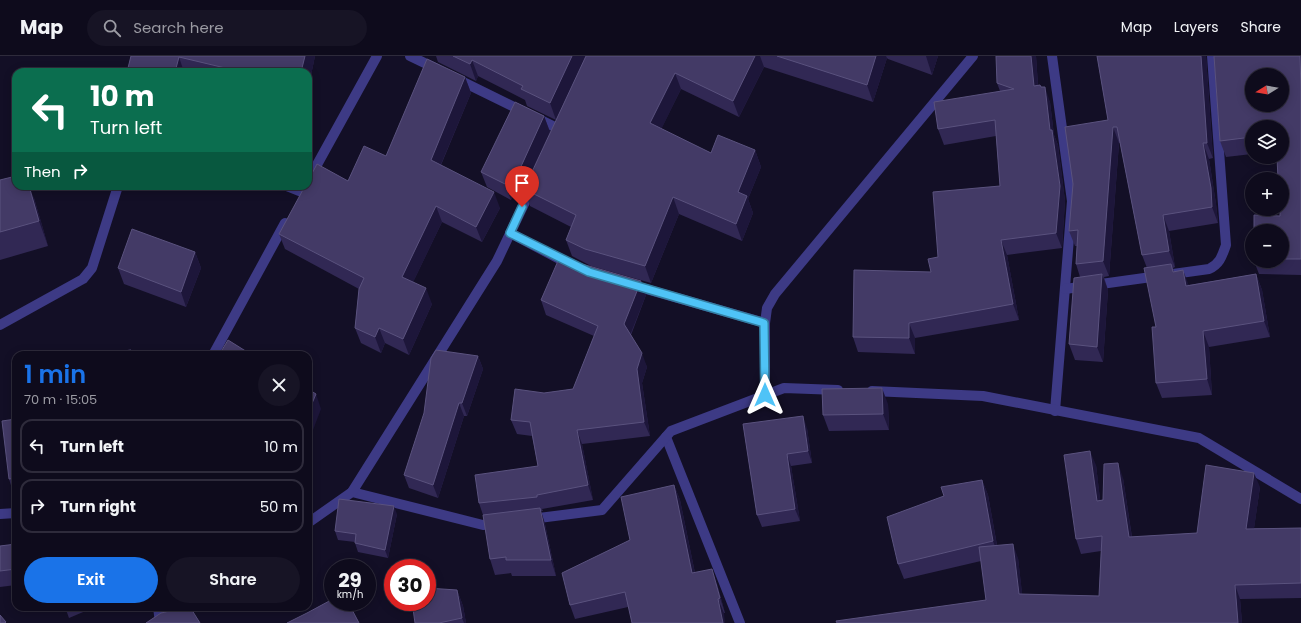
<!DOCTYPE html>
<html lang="en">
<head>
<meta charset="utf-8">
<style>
	body { margin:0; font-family:Poppins,sans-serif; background:#171425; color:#f1f3f6; height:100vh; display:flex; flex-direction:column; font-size:15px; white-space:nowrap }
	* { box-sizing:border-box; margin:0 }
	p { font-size:13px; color:#9b9ba3 }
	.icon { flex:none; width:22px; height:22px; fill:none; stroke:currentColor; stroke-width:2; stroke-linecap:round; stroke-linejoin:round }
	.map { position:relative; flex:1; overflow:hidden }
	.side { position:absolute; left:12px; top:295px; width:300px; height:260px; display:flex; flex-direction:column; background:#0e0b1c; border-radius:12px; box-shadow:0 2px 10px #0003,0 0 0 1px #2e2b3b }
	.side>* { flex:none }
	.top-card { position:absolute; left:12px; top:12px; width:300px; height:122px; border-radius:12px; box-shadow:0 2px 10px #0003,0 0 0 1px #2e2b3b; background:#0b6e4f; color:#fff; overflow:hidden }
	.needle { width:26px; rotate:259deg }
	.tools { position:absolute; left:1245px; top:12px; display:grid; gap:8px }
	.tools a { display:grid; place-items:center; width:44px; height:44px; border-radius:50%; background:#0e0b1c; box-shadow:0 2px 10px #0003,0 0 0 1px #2e2b3b; font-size:20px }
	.speed { position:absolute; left:324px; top:503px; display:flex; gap:8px; font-size:20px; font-weight:700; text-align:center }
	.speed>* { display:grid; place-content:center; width:52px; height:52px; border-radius:50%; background:#0e0b1c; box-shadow:0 2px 10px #0003,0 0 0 1px #2e2b3b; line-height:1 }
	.speed small { font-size:10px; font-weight:400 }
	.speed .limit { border:6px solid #d22; background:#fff; color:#111 }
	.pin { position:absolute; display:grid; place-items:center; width:34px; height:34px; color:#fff; margin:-41px -17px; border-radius:50% 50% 50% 0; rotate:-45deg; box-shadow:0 0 4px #0007 }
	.pin .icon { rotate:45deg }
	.me { position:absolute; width:44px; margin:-22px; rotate:0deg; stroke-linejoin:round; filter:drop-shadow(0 0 3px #0008) }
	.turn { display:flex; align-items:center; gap:14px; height:84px; padding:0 12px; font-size:18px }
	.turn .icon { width:52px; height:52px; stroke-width:2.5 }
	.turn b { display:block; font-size:28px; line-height:34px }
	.then { display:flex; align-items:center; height:38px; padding:0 12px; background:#0003; gap:8px; font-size:15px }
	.round { display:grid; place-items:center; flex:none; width:42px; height:42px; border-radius:21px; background:#171425 }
	.summary { display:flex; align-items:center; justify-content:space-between; height:68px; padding:0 12px }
	h1 { font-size:24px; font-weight:600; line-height:30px; color:#1a73e8 }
	.action { display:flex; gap:8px; margin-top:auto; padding:8px 12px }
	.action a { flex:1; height:46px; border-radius:24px; background:#1a73e8; color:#fff; font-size:16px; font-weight:600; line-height:46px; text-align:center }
	.action a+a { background:#171425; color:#f1f3f6 }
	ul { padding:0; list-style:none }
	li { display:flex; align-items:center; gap:12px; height:54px; margin:0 8px 6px; padding:0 4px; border:2px solid #2e2b3b; border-radius:12px }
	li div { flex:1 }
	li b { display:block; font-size:15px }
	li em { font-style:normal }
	header { display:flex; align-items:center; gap:24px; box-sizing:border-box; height:56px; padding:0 20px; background:#0e0b1c; border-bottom:1px solid #2e2b3b }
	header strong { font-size:19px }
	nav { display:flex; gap:22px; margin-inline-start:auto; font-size:14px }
	.search { width:280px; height:36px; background:#171425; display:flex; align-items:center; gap:10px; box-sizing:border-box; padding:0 14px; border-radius:22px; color:#9b9ba3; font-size:15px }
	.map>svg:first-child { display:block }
</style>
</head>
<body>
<header>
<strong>Map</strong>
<div class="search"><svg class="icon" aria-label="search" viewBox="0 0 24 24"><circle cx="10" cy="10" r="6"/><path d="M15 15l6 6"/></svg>Search here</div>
<nav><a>Map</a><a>Layers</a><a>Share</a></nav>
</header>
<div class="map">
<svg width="1301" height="567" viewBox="0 0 1301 567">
	<rect width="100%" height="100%" fill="#130f26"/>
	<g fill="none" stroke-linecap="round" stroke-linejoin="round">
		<!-- minor -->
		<g stroke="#3d3a85" stroke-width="10">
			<path d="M410,0L437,13"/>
			<path d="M1052,0L1072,145L1055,355"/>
			<path d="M455,22L559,73"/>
			<path d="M308,125L377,0"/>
			<path d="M287,130L302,136"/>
			<path d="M510,177L571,209"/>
			<path d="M632,229L765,267"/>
			<path d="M1065,233L1209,213C1220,208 1222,200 1226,189L1212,0"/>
			<path d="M0,269L83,223L92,212L118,130"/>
			<path d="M213,299L285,167"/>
			<path d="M872,335L983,340L1199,382L1301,443"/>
			<path d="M765,339V267L767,252L775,238L973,0"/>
			<path d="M666,381L740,567"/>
			<path d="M352,436L483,469L497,467"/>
			<path d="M0,458L16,457"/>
			<path d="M531,463L602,454L671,375L784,332L838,334"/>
			<path d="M308,467L352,436L497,205L533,129"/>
			<path d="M158,551L160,567"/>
		</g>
	</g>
	<!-- wall -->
	<g fill="#312854">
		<path d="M131,0H315L308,34V16H127Z"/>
		<path d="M436,0H586L556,64L527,50L525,44L478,20L476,25L438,6Z"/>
		<path d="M586,0H938L932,19L888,3L887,2L873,46L764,11L739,61L681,33L661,73L711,97L755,94L761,111L748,143L753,157L742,185L679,158L651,227L591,210L572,200L566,184L571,171L530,150L524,133Z"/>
		<path d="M996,0H1036L1038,29H1040L1050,46L1054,79L1058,89L1065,145L1062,192L1007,199L1019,264L915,282V298L858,296L853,281L931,216L938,201L1000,130L996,80L944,89L938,73L1000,35L997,27Z"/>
		<path d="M1097,0H1206L1213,102L1209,103L1216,148L1218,167L1169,175L1175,211L1173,212L1174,216L1189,229L1256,218L1262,234L1270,281L1209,291L1212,339L1162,342L1156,327V271L1147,212L1142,199L1120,87H1119L1109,220L1104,221L1108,234L1103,306L1075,304L1069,288L1080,221L1076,208L1077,190H1075L1069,175L1108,64Z"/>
		<path d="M1214,0H1301V219L1259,218L1254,205H1282V175L1280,160L1282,71H1252V98L1226,101L1220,85Z"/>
		<path d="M465,21L471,37L441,109L500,152L482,186L442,166L413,226L432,248L409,299L385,287L381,297L361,287L355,272L359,233L285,193L279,178L348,125L386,100Z"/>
		<path d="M544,60L550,76L518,144L512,141L511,144L487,131L481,116Z"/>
		<path d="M0,124L34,142L48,190L0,204Z"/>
		<path d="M195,196L201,212L186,251L124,228L118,212Z"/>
		<path d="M582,208L641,225L646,239L631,279L647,311L642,327L650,380L582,388L593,444L542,453L543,455H541L545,468L556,520H512L511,517L495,519L490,503L483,459L479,447L538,410L532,380L517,378L511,364L544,337L573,333L594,280L546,259L541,244Z"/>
		<path d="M478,300L483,313L467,360H464L438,442L409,432L404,419Z"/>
		<path d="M888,348L889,374L829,375L823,359Z"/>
		<path d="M16,363V438L14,439L9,423Z"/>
		<path d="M743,368L807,372L812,407L791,410L800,465L762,471L757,459Z"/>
		<path d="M1096,409L1100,444H1103L1123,422L1132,481L1197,477L1260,431L1254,472H1301V542L1240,543L1242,567H837L986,544L981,505L904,523L898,508L982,424L988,439L997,489L1018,502L1022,538L1099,540L1101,495L1081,498L1076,483Z"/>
		<path d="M674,429L680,444L695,517L717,528L725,557L628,551L575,563L570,549L630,484Z"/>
		<path d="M397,458L388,502L358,496L355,487V486L338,484L335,475Z"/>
		<path d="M16,488V529L0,531V490Z"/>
		<path d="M457,534L463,550L466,567H415Z"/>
		<path d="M65,551H95L69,562Z"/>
	</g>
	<!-- shaded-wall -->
	<g fill="#1d163a">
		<path d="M305,0H315L308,34V16H301Z"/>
		<path d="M572,0H586L556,64L550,47Z"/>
		<path d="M755,0H760L764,11L739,61L733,45Z"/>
		<path d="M876,0H886L887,2L873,46L867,29Z"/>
		<path d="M926,0H938L932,19Z"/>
		<path d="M1031,0H1036L1039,45L1034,30Z"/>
		<path d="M1201,0H1206L1213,102L1207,87Z"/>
		<path d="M1300,0H1301V35L1300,30Z"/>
		<path d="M179,1L184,16H175Z"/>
		<path d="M472,4L478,20L476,25L470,8Z"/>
		<path d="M675,17L681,33L656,84L650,67Z"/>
		<path d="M465,21L471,37L436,120L431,104Z"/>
		<path d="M1045,31L1050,46L1054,79L1058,89L1065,145L1062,192L1056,177L1050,74Z"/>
		<path d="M544,60L550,76L518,144L513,128Z"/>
		<path d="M1113,71L1119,87L1109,220L1103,205Z"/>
		<path d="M1203,87L1209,103L1216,148L1218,167L1212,151Z"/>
		<path d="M755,94L761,111L748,143L753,157L742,185L736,168L738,136Z"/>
		<path d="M506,125L512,141L511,144L505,128Z"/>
		<path d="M29,130L34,142L48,190L39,165Z"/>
		<path d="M494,136L500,152L482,186L476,171Z"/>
		<path d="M673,141L679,158L651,227L645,210Z"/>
		<path d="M436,150L442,166L408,237L402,221Z"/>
		<path d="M1163,159L1169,175L1175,211L1169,195Z"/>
		<path d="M1001,184L1007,199L1019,264L1013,248Z"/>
		<path d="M195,196L201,212L186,251L181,236Z"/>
		<path d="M1183,214L1189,230H1186Z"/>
		<path d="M1102,218L1108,234L1103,306L1097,291Z"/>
		<path d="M1256,218L1262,234L1270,281L1264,265Z"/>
		<path d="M641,225L646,239L629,282L624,268Z"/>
		<path d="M426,232L432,248L409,299L403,283Z"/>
		<path d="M909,267L915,282V298L909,282Z"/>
		<path d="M379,272L385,287L381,297L375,281Z"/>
		<path d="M1203,275L1209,291L1212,339L1207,323Z"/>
		<path d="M642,297L647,311L642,327L650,380L644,366L637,313Z"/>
		<path d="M478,300L483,313L467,360L462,347Z"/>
		<path d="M882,332L888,348L889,374L883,358Z"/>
		<path d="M316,338L321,353L308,387V357Z"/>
		<path d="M459,347L464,360L438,442L433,429Z"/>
		<path d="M803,360L807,372L812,407L808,395Z"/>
		<path d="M577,374L582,388L593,444L588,429Z"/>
		<path d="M1090,395L1096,409L1102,459L1097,445Z"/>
		<path d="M787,398L791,410L800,465L795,453Z"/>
		<path d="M1118,407L1123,422L1134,496L1129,481Z"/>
		<path d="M1254,417L1260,431L1252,487L1246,473Z"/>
		<path d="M982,424L988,439L999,501L993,485Z"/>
		<path d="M674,429L680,444L698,532L692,517Z"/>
		<path d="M394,450L397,458L388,502L385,494Z"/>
		<path d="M540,452L545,468L556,520L551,504Z"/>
		<path d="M1013,488L1018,502L1024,553L1019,538Z"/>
		<path d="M712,513L717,528L725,557L720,542Z"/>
		<path d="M1235,529L1240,543L1242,567H1238Z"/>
		<path d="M457,534L463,550L466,567H464L462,562Z"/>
		<path d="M718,543L724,557L725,567H723Z"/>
	</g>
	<!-- building -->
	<g fill="#433a66" stroke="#5a527e" fill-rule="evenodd">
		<path d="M131,0H305L301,16H259L242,12V16L179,1L175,16H127Z"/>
		<path d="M453,0H572L550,47L521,33L523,30L472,4L470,8Z"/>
		<path d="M586,0H755L733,45L675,17L650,67L711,97L718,79L755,94L738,136L747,140L736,168L673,141L645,210L585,193L566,184L576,159L524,133Z"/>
		<path d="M777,0H876L867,29Z"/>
		<path d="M996,0H1031L1034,30L1040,29L1041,31H1045L1050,74H1052L1060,130L1056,177L1001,184L1013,248L909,267V282L853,281L854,214L931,216L928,203L938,201L933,136L1000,130L995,64L938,73L934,46L1014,33L997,27Z"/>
		<path d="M1097,0H1201L1207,87H1203L1211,132L1212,151L1163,159L1169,195L1142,199L1117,71H1113L1103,205L1076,208L1078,174L1069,175L1073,128L1065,71L1108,64Z"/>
		<path d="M1214,0H1300L1301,35V203H1282V175H1254V159L1280,160V153H1282V123H1278L1277,101H1282V71H1252V81L1220,85ZM1252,19H1282V49H1252Z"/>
		<path d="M427,3L465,21L431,104L494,136L476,171L436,150L402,221L426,232L403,283L379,272L375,281L355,272L359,233L364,222L279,178L305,130H308V125L317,108L348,125L364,90L386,100Z"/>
		<path d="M515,46L544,60L513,128L506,125L505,128L481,116Z"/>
		<path d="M16,120V130H29L39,165L0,176V124Z"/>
		<path d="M132,173L195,196L181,236L118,212Z"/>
		<path d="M561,198L582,208L641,225L624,268L642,297L637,313L644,366L577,374L588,429L537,439V441L479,447L475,419L538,410L530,366L511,364L515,333L544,337L573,333L598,270L541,244Z"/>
		<path d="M1171,208L1173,216L1183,214L1186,230L1256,218L1264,265L1203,275L1207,323L1156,327L1152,271H1156L1144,212Z"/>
		<path d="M1102,218L1097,291L1069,288L1074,222Z"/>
		<path d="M228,284L252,299H219Z"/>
		<path d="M131,294V299H94Z"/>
		<path d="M436,294L478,300L462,347H459L433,429L404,419L424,357L431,302Z"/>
		<path d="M882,332L883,358L823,359L822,333Z"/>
		<path d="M308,333L316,338L308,357Z"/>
		<path d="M803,360L808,395L787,398L795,453L757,459L743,368Z"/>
		<path d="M16,363V422L9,423L2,365Z"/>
		<path d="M1090,395L1097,445L1103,444L1104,408L1118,407L1129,481L1197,477L1206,409L1254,417L1246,473L1301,472V527L1235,529L1238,567H837L836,565L986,544L979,491L1013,488L1019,538L1099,540L1102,480L1076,483L1064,399Z"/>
		<path d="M982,424L993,485L898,508L887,461L944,440L941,431Z"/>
		<path d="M674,429L692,517L712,513L720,542L718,543L723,567H632L625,536L570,549L562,517L630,484L621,441Z"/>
		<path d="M339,443L394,450L385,494L355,487L356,478L335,475Z"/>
		<path d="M540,452L551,504H506V501L490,503L483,459Z"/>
		<path d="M16,488V513L0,515V490Z"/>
		<path d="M427,532L457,534L462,562L439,567H415L412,546H427Z"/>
		<path d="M333,543V546H348L359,567H287L307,557Z"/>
		<path d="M174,551H190L200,567H146L161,557L166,556Z"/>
		<path d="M0,559L6,566L5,567H0Z"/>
	</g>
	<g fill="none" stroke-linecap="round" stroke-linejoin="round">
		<!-- route casing -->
		<g stroke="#337fa1" stroke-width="10">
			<path id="route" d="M522,151L510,177L589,216L764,267L765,339"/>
		</g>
		<!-- route -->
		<use href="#route" stroke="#4fc3f7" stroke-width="7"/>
	</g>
</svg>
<div class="tools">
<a><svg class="needle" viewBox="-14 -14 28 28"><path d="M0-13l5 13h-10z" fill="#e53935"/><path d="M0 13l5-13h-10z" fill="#9b9ba3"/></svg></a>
<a><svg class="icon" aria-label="layers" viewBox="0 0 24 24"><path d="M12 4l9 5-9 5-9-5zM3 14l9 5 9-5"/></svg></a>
<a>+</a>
<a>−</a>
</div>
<div class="speed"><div>29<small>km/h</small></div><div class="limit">30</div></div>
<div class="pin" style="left:522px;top:151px;background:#d93025"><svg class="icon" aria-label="arrive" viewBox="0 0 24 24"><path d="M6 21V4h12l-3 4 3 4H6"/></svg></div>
<svg class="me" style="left:765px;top:339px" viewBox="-20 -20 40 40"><path d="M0-17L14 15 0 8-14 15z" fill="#4fc3f7" stroke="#fff" stroke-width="4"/></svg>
<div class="top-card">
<div class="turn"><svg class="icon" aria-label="left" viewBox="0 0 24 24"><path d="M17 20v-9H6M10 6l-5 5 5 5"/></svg><div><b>10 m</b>Turn left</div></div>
<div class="then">Then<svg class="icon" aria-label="right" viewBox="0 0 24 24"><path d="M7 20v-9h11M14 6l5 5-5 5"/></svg></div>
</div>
<section class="side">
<div class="summary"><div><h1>1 min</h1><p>70 m · 15:05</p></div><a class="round"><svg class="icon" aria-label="close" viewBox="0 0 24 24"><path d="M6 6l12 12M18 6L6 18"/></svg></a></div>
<ul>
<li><svg class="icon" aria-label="left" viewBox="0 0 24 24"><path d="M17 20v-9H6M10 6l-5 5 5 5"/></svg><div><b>Turn left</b></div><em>10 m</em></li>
<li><svg class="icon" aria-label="right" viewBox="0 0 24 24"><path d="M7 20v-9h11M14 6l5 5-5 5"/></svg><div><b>Turn right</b></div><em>50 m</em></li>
</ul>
<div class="action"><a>Exit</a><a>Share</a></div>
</section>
</div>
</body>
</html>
